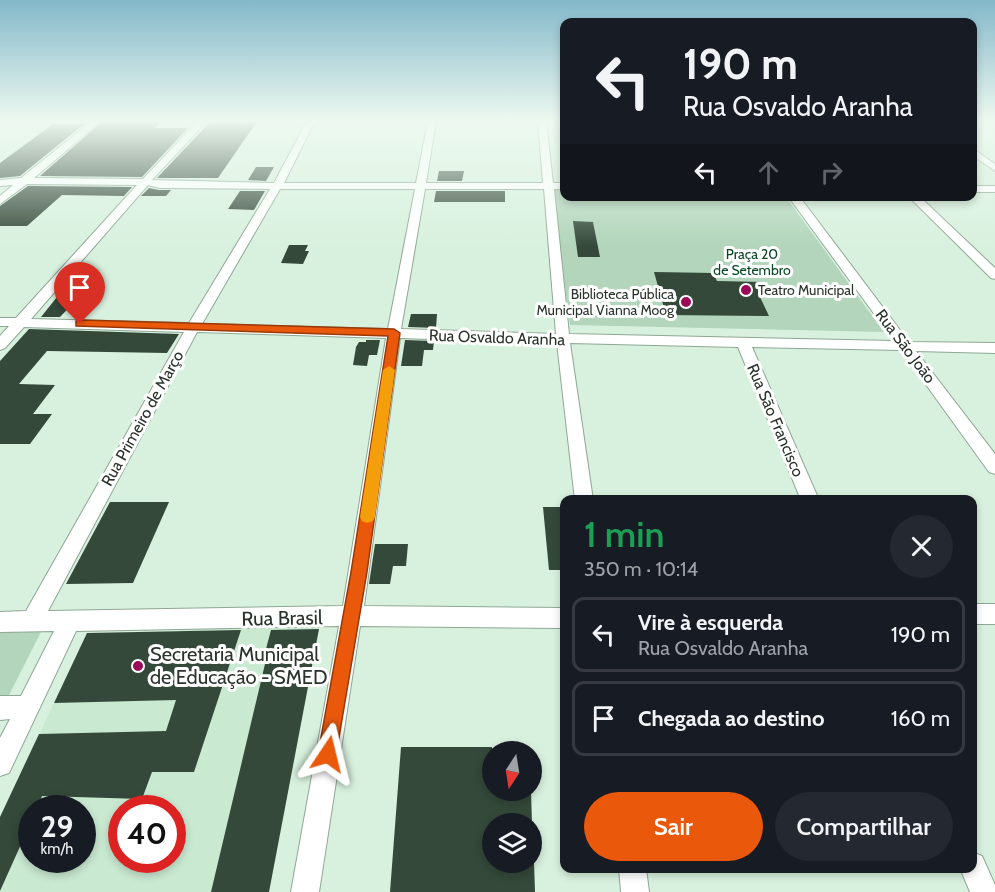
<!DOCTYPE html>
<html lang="pt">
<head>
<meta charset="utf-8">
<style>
	body { margin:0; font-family:Cabin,sans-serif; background:#242831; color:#f1f3f6; height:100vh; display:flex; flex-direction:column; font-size:22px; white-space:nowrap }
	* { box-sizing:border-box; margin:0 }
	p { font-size:20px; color:#9ea1a6 }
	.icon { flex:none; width:33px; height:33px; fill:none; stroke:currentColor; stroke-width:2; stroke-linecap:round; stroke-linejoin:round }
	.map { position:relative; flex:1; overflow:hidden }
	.sheet { position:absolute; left:560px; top:495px; width:417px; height:378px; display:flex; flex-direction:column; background:#171b24; border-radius:12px; box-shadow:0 3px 9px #0003 }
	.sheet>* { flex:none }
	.guide { position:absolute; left:560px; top:18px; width:417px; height:183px; border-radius:12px; box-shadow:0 3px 9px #0003; background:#171b24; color:#f1f3f6; overflow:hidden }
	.needle { width:39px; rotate:192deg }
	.buttons { position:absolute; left:482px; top:741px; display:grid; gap:12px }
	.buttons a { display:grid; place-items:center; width:60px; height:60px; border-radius:50%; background:#171b24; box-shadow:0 3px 9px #0003; font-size:30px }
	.speed { position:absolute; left:18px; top:795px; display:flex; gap:12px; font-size:30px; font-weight:700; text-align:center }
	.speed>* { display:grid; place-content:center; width:78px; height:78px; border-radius:50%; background:#171b24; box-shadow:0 3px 9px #0003; line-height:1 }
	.speed small { font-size:15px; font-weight:400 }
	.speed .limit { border:9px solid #d22; background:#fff; color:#111 }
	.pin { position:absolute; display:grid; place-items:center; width:51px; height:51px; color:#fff; margin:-62px -26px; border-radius:50% 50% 50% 0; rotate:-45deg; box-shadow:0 0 6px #0007 }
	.pin .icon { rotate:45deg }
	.me { position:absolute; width:66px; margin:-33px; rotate:10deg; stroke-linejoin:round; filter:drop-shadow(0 0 4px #0008) }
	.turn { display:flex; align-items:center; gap:21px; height:126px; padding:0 24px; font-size:27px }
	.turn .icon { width:78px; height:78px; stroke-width:2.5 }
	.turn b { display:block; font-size:42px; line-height:51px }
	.lanes { display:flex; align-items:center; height:57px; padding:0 24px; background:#0003; justify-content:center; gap:30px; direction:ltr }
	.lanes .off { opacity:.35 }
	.round { display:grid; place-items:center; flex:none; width:63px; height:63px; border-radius:32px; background:#242831 }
	.overview { display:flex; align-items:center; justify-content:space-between; height:102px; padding:0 24px }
	h1 { font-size:36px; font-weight:600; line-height:45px; color:#1e9e55 }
	.primary-button { display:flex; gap:12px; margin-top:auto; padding:12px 24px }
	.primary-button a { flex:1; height:69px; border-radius:36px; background:#ea580c; color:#fff; font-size:24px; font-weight:600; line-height:69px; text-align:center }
	.primary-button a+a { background:#242831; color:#f1f3f6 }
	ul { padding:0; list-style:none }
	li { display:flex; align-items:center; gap:18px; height:75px; margin:0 12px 9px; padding:0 12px; border:3px solid #363941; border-radius:12px }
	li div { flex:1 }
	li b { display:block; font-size:22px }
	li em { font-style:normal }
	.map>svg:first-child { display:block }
</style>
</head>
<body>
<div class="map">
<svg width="995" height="892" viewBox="0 0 995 892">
	<rect width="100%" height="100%" fill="#d8f1de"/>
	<!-- built -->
	<path fill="#c9e9d1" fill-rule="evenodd" d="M319,625L269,892H0V817L54,703L155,700L180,628ZM32,808H82V860H32ZM122,808H172V860H122Z"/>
	<!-- green -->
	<g fill="#b2d5bb">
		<path d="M552,187H564V196L786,197L884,332L570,325Z"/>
		<path d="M44,626L5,703H0V627Z"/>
	</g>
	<!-- building -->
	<g fill="#34493a">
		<path d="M103,121H162L155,128H188L142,177L40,176Z"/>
		<path d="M211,121L256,123L218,178H157Z"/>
		<path d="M53,124H84L20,176L0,178V163Z"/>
		<path d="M256,167H274L266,181L248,180Z"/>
		<path d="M439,171H464L462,181H437Z"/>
		<path d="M28,186L132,187L124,196L62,195L27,226H0V206Z"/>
		<path d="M149,188L159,190H171L166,196H141Z"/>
		<path d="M240,191H265L254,210L228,209Z"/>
		<path d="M436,191H505V202H434Z"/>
		<path d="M573,221L593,222L600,257H578Z"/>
		<path d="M289,245H308L305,251H309L303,264L281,263Z"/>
		<path d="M654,272L713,273L717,281L762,282L769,295H759L769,316L666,315Z"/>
		<path d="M57,297L78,298L60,317H41Z"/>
		<path d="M411,314H437L436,328L408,327Z"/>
		<path d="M29,329L179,334L167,353L47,351L19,384L55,385L33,414H52L30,444H0V361Z"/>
		<path d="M366,340H380L377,355H369L367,366L353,365L356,347L359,342H366Z"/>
		<path d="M405,340L434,341L433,350H424L422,366H401Z"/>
		<path d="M110,502H169L133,583L66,584Z"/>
		<path d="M543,507H564V570H549Z"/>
		<path d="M375,544H408L406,566H393L390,584H369Z"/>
		<path d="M319,629L269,892H211L265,664H262L271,630Z"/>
		<path d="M241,630L194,772H152L142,799L42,796L37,808H32V820L0,891V817L39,734L166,731L176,700L54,703L87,633Z"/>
		<path d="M401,747H492V790H531L532,824H492V862H534L535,892H390Z"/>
	</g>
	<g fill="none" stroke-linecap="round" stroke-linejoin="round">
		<!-- minor casing -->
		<g stroke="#8fa795" stroke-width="2">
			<g id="minor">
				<path d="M92,121H101L34,178L143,179L198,121H207L152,180L274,183L307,121H315L284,183H416L428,121H436L426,183H543L538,121H546L553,183H564V189H554L569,334L894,341L788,196H799L909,342L995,343V353L916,351L995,454V474L989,472L901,350L752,347L819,500H801L738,347L570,343L593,500H575L557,343L400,338L364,606L564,608V628L360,626L319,892H291L339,626L76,631L9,773L0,776V738L10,719L0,720V696H21L54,631L0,632V612L26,611L184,332L24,327L5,348L0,350V336L9,326H0V318H16L137,185L27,184L0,204V196L13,185L0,186V180L21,178ZM148,185L160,188L270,189L189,323L31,319ZM280,189H415L388,329L202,324ZM425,189H544L556,334L401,329ZM197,332L386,338L343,606L48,611Z"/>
				<path d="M972,148L995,164V171L972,155Z"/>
				<rect x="972" y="186" width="23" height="6"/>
				<path d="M908,196H919L995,268V279L991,278Z"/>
				<rect x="972" y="604" width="23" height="20"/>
				<path d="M972,852L982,856L995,885V892H970L960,868H972Z"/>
				<path d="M619,868H646L649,892H621Z"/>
			</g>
		</g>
		<!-- minor -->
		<use href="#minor" fill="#fff" fill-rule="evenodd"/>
	</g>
	<!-- sky -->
	<linearGradient id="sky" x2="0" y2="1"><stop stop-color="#83b8c9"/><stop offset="0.49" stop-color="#edf9f0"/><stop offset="1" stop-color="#edf9f0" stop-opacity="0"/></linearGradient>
	<rect width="995" height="246" fill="url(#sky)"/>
	<!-- route -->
	<path fill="#ea580c" stroke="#983908" stroke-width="1.5" d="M80,320L394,329L400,333L367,572L335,761L328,764L321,761L318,754L351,572L388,336L76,326V321Z"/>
	<!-- slow -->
	<path fill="#f59e0b" d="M389,366L395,370L375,517L373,521L367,523L362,521L360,517L383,370Z"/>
	<!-- markers -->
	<g fill="#9c0856" stroke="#fff" stroke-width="2">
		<circle cx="746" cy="290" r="6"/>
		<circle cx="686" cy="302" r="6"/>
		<circle cx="138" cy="666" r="6"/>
	</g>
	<g text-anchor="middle" stroke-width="6" stroke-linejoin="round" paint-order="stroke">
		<!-- far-park labels -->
		<g font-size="14" fill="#074725" stroke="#fff">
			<text x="752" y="259">Praça 20<tspan x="752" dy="16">de Setembro</tspan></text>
		</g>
		<!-- far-poi labels -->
		<g font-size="14" fill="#2a342c" stroke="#fff" text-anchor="start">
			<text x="758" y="295">Teatro Municipal</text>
			<text x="674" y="299" text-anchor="end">Biblioteca Pública<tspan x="674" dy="16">Municipal Vianna Moog</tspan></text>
		</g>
		<!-- street labels -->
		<g font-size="16" fill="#2a342c" stroke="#fff">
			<text transform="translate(497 337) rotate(2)" y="6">Rua Osvaldo Aranha</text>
			<text transform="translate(906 346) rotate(53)" y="6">Rua São João</text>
			<text transform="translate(142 418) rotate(-61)" y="6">Rua Primeiro de Março</text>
			<text transform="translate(776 420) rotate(67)" y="6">Rua São Francisco</text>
		</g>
		<!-- near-street labels -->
		<g font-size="20" fill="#2a342c" stroke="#fff">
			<text transform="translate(282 618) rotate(-1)" y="7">Rua Brasil</text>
		</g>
		<!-- near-poi labels -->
		<g font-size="20" fill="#2a342c" stroke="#fff" text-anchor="start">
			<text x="150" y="661">Secretaria Municipal<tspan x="150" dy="23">de Educação - SMED</tspan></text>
		</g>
	</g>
</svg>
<div class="buttons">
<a><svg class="needle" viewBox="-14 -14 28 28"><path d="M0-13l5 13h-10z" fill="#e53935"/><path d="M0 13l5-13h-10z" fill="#9ea1a6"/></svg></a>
<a><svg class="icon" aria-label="layers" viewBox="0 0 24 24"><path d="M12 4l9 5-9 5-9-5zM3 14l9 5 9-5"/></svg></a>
</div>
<div class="speed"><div>29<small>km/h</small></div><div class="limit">40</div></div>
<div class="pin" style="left:80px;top:324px;background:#d93025"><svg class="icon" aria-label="arrive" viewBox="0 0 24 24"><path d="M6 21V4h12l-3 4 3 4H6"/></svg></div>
<svg class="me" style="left:328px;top:754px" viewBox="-20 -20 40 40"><path d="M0-17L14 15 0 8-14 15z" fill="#ea580c" stroke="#fff" stroke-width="4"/></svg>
<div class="guide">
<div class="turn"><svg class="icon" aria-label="left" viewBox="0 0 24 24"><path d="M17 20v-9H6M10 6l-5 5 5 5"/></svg><div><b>190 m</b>Rua Osvaldo Aranha</div></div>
<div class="lanes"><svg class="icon" aria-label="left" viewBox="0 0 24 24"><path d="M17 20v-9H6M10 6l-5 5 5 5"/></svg><svg class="icon off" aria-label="ahead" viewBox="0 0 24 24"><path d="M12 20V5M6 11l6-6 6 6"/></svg><svg class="icon off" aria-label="right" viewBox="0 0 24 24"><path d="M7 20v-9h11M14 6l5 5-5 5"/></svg></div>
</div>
<section class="sheet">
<div class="overview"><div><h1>1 min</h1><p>350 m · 10:14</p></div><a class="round"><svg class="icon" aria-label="close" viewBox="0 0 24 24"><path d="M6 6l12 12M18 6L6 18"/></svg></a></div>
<ul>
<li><svg class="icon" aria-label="left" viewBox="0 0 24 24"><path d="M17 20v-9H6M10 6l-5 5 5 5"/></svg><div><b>Vire à esquerda</b><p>Rua Osvaldo Aranha</p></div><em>190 m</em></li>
<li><svg class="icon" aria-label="arrive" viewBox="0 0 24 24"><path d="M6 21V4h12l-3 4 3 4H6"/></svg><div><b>Chegada ao destino</b></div><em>160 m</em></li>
</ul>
<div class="primary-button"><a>Sair</a><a>Compartilhar</a></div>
</section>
</div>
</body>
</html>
